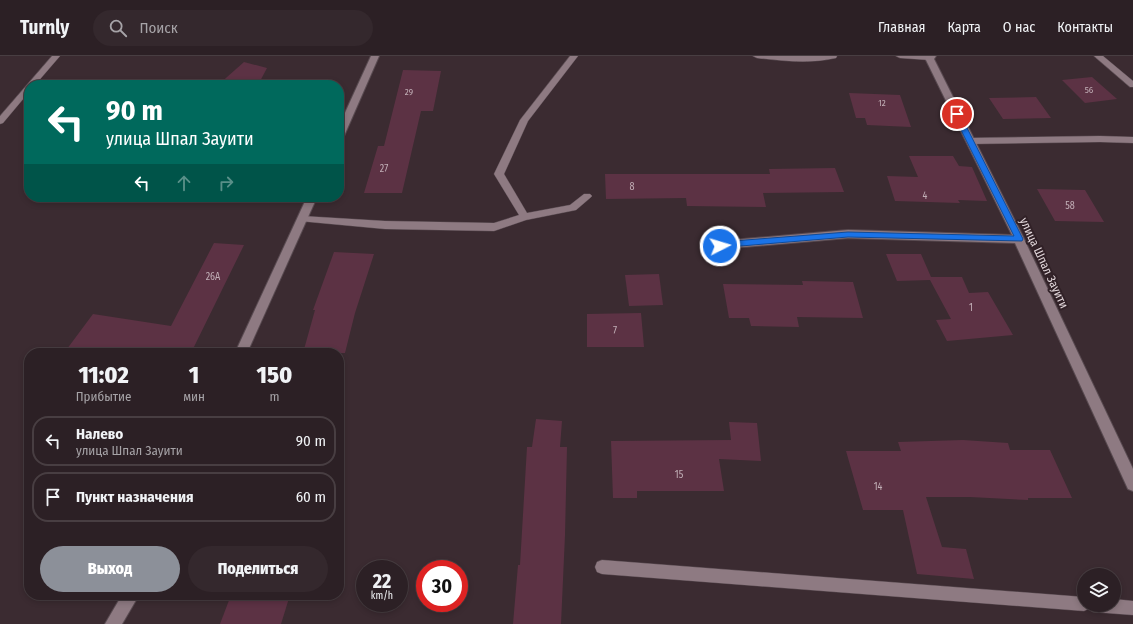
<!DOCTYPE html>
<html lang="ru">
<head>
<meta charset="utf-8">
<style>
	body { margin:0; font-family:"Fira Sans Condensed",sans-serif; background:#34282d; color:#f1f3f6; height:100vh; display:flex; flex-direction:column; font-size:15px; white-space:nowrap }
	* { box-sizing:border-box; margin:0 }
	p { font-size:13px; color:#a6a3a7 }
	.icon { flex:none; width:22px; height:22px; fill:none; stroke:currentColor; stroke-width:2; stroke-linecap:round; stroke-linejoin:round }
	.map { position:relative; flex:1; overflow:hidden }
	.sheet { position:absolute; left:24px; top:292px; width:320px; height:252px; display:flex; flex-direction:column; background:#2c2025; border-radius:16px; box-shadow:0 2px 6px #0003,0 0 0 1px #483e42 }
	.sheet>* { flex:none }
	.banner { position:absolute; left:24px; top:24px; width:320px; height:122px; border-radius:16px; box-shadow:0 2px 6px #0003,0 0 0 1px #483e42; background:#00695c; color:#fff; overflow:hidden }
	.buttons { position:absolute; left:1077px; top:512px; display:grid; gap:8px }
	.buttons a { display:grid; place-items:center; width:44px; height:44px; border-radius:50%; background:#2c2025; box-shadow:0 2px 6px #0003,0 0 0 1px #483e42; font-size:20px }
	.speed { position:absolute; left:356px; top:504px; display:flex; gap:8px; font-size:20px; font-weight:700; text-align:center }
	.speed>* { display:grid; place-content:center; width:52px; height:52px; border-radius:50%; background:#2c2025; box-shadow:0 2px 6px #0003,0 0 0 1px #483e42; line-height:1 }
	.speed small { font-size:10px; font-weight:400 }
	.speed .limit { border:6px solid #d22; background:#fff; color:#111 }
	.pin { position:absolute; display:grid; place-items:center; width:34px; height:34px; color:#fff; margin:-17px; border:2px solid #fff; border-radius:50%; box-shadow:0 1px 4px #0007 }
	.me { position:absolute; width:44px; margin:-22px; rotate:85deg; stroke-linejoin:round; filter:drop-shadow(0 0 3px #0008) }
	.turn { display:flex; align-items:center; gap:14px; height:84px; padding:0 16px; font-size:18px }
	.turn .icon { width:52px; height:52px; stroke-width:2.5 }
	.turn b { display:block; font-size:28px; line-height:34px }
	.lanes { display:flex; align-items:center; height:38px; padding:0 16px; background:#0003; justify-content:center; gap:20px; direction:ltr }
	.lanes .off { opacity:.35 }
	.eta { display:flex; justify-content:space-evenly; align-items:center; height:68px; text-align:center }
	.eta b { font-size:24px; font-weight:800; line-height:28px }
	.button { display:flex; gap:8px; margin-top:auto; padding:8px 16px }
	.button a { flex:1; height:46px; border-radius:24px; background:#8c9099; color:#fff; font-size:16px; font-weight:800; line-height:46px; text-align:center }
	.button a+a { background:#34282d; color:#f1f3f6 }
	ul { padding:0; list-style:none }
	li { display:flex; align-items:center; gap:12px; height:50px; margin:0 8px 6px; padding:0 8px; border:2px solid #483e42; border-radius:16px }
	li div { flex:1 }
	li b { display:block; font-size:15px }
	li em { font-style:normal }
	header { display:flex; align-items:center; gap:24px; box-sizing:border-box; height:56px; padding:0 20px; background:#2c2025; border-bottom:1px solid #483e42 }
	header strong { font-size:19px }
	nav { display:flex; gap:22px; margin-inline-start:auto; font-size:14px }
	.search { width:280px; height:36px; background:#34282d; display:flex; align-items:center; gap:10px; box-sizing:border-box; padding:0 14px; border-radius:22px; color:#a6a3a7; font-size:15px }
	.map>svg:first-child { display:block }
</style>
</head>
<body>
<header>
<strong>Turnly</strong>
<div class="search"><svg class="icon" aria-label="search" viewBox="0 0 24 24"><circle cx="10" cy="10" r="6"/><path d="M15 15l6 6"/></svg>Поиск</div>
<nav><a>Главная</a><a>Карта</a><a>О нас</a><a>Контакты</a></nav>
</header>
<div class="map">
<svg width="1133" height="568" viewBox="0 0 1133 568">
	<rect width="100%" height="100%" fill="#3b2b31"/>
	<!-- building -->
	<g fill="#5c3244">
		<path d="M244,6L267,12L258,29H218Z"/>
		<path d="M403,14L441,15L433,55H421L402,137H364L378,90H384Z"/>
		<path d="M1092,21L1117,43L1085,47L1062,24Z"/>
		<path d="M849,37L900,39L911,71L867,69L865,62H856Z"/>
		<path d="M1036,41L1051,62L1003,63L989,42Z"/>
		<path d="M909,100H953L959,110L972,111L987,145L958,144L960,147L895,145L887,120L918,121Z"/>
		<path d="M835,112L844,136L763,137L766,151L687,150L686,142L606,143L605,118H770L769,113Z"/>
		<path d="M1037,133L1085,134L1104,166L1055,165Z"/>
		<path d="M214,187L244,189L191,297H64L93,258L171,270Z"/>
		<path d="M334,196L374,198L355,257L345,297H303L315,254H313Z"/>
		<path d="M886,198H921L931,221H962L969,237L988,236L1013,279L947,285L936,264L951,263L930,224L897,225Z"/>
		<path d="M659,218L663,249L629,250L625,219Z"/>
		<path d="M802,225L853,226L863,262L797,261L799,271L751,270L749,262H729L723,228L803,229Z"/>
		<path d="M641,257L644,291H587V258Z"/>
		<path d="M536,363L562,365L560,391H567L565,479L561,568H513L518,509H520L527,391H532Z"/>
		<path d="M729,366L757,367L761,405L719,403L724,435H637V442H613L611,385L731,384Z"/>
		<path d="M963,384L1008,387L1010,394H1050L1072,442H1028V444L970,441H926L942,491L966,493L974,523L917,518L903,454H863L846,395H901L898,386Z"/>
		<path d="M231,539H290L281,568H220Z"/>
	</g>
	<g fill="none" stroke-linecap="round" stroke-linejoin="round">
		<!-- lane casing -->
		<g stroke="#584a50" stroke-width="1">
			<g id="lane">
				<path d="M52,0H60L35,29H29V36L3,67L0,68V60Z"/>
				<path d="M570,0H578L528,65L504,118L527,157L570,149L584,138H590L592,140L590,142L576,154L526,164L494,175L385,173L299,165L297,163L302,160L385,165L494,167L519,159L494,118L520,64Z"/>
				<path d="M753,0H837L836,2C810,8 783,5 757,2Z"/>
				<path d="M896,0H930L933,2L929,4L900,2Z"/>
				<path d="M1094,0H1103L1133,25V31H1130Z"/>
				<path d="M1100,80L1133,81V87L1100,86L971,88L967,85L971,82Z"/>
				<path d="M602,504L1084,541V549H1114V543L1133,545V559L1093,556L1088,553L1084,555L602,518L597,516L595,511L597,506Z"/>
			</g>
		</g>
		<!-- street casing -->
		<g stroke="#584a50" stroke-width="2">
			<g id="street">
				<path d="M371,0H379L344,80L339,83V70Z"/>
				<path d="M926,0H936L934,3L1024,183L1133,413V435L1128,433L1015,187L848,182L720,193L716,192L715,189L716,186L720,185L848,174L1012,179L925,2Z"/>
				<path d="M307,141H317L247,297H235Z"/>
				<path d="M122,539H139L122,568H105Z"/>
			</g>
		</g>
		<!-- lane -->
		<use href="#lane" fill="#8e7a82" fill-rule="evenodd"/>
		<!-- street -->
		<use href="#street" fill="#8e7a82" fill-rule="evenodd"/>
	</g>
	<!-- route -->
	<path fill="#1a73e8" stroke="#114b97" d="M957,55L960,58L1023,183L1022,185L848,181L717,192V187L720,186L848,176L1014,180L953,58Z"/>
	<g text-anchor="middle" stroke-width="4" stroke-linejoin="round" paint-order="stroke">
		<!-- far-number labels -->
		<g font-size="9" fill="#c1aeb6">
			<text x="1089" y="37">56</text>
			<text x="409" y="39">29</text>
			<text x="882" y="50">12</text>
		</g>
		<!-- number labels -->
		<g font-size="10" fill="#c1aeb6">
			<text x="384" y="116">27</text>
			<text x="632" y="134">8</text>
			<text x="925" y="143">4</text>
			<text x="1070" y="153">58</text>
			<text x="213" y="224">26А</text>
			<text x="971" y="255">1</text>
			<text x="615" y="278">7</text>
			<text x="679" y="422">15</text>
			<text x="878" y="434">14</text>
		</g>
		<!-- street labels -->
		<g font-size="12" fill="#e3d8dc" stroke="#312127">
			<text transform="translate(1044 207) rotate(65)" y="4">улица Шпал Зауити</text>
		</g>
	</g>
</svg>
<div class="buttons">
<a><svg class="icon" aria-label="layers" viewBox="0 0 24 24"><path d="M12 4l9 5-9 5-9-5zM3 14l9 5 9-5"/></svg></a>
</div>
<div class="speed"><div>22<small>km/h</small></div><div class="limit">30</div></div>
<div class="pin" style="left:957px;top:58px;background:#d93025"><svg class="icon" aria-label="arrive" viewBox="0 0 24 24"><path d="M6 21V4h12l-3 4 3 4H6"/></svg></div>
<svg class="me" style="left:720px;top:190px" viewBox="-20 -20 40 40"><circle r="17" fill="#1a73e8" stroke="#fff" stroke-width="3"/><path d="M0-11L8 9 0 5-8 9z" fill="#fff"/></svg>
<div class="banner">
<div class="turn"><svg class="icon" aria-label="left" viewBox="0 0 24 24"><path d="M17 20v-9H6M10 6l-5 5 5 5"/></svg><div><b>90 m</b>улица Шпал Зауити</div></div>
<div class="lanes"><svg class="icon" aria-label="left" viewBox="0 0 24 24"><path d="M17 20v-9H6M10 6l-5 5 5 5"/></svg><svg class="icon off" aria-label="ahead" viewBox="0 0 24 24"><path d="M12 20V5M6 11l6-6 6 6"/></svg><svg class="icon off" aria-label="right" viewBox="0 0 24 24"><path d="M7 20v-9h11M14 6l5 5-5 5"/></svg></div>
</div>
<section class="sheet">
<div class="eta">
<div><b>11:02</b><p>Прибытие</p></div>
<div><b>1</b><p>мин</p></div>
<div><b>150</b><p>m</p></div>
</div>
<ul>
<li><svg class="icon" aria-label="left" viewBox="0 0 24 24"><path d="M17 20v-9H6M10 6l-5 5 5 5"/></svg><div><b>Налево</b><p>улица Шпал Зауити</p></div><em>90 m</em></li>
<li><svg class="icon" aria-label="arrive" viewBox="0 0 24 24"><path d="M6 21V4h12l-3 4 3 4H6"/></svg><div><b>Пункт назначения</b></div><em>60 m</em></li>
</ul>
<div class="button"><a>Выход</a><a>Поделиться</a></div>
</section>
</div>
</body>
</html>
